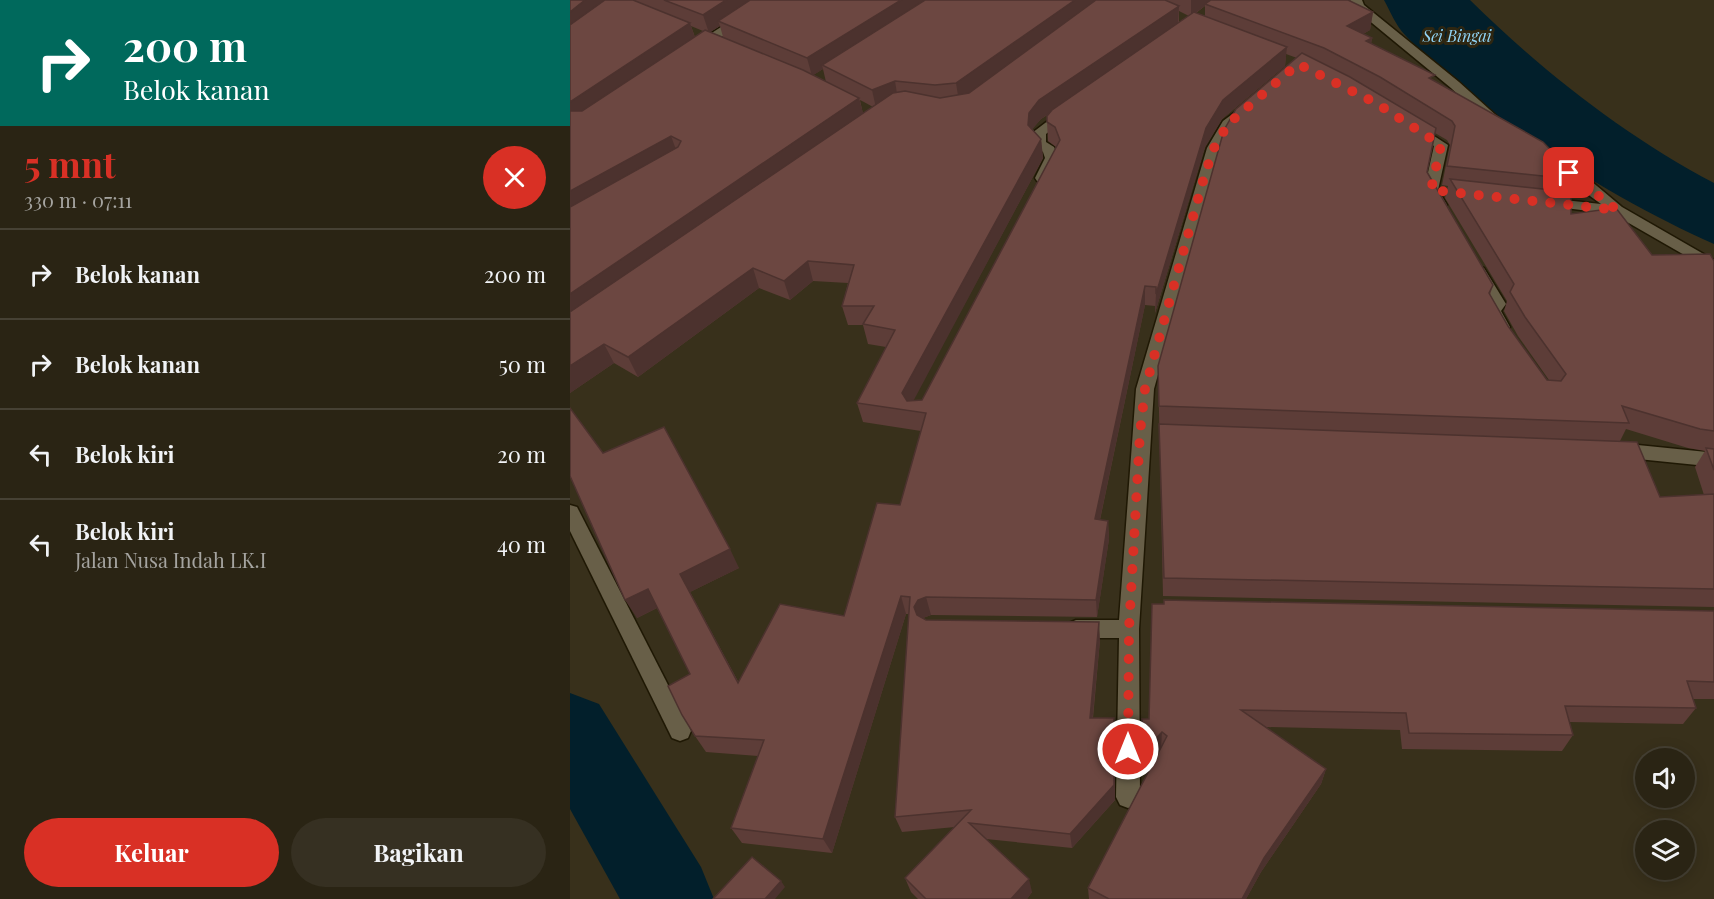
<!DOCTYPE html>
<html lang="id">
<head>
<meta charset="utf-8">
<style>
	body { margin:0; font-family:"Playfair Display",serif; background:#363022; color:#f1f3f6; height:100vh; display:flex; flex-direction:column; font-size:22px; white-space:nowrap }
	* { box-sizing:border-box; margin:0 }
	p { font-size:20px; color:#a5a4a0 }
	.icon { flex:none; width:33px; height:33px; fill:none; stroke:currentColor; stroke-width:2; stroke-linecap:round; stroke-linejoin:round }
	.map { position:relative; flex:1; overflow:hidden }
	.side { display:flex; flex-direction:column; background:#2a2414; width:570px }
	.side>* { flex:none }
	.banner { background:#00695c; color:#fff; overflow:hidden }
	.fabs { position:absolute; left:1065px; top:748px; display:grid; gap:12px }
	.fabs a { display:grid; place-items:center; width:60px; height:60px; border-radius:50%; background:#2a2414; box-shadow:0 3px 15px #0003,0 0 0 2px #464134; font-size:30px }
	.pin { position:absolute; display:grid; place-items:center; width:51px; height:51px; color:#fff; margin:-26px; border-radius:12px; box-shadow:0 3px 9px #0006 }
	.me { position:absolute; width:66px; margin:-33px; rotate:0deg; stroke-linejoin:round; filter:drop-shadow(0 0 4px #0008) }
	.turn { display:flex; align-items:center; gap:21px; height:126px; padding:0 24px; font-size:27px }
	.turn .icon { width:78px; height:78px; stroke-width:2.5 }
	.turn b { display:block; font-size:42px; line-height:51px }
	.round { display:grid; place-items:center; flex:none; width:63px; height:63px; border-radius:32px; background:#363022 }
	.head { display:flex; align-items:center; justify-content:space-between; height:102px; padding:0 24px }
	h1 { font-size:36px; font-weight:700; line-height:45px; color:#d93025 }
	.button { display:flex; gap:12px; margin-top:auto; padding:12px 24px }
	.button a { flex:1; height:69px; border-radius:36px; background:#d93025; color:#fff; font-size:24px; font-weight:700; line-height:69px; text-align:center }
	.button a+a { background:#363022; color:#f1f3f6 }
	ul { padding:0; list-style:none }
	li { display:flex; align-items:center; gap:18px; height:90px; padding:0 24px; border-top:2px solid #464134 }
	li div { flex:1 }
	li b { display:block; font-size:22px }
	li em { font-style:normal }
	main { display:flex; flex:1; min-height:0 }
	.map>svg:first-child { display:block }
</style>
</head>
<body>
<main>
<section class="side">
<div class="banner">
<div class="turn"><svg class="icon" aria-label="right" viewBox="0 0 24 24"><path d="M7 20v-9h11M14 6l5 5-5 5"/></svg><div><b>200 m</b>Belok kanan</div></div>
</div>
<div class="head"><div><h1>5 mnt</h1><p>330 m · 07:11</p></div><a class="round" style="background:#d93025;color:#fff"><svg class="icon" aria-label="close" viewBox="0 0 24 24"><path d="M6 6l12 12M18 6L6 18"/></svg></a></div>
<ul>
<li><svg class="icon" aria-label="right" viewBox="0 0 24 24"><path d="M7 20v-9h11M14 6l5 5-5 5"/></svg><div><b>Belok kanan</b></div><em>200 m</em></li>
<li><svg class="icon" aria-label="right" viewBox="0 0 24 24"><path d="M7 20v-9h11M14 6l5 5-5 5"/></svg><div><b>Belok kanan</b></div><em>50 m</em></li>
<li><svg class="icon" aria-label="left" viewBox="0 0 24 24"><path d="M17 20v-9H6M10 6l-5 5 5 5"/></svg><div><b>Belok kiri</b></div><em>20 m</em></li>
<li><svg class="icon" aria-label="left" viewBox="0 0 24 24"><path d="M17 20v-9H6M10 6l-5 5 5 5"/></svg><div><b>Belok kiri</b><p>Jalan Nusa Indah LK.I</p></div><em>40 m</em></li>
</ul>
<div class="button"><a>Keluar</a><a>Bagikan</a></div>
</section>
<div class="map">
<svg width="1144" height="899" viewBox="0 0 1144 899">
	<rect width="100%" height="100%" fill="#38301b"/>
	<!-- water -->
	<path fill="#021f2b" d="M814,0H900C972,71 1055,136 1144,183V244C1043,199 910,117 835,35C826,26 820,11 814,0Z"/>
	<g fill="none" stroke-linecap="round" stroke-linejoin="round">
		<!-- river -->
		<path fill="#021f2b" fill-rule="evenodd" d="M0,693L29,704L131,867L144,899H50L0,809Z"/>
		<!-- minor casing -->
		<g stroke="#1f1804" stroke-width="3">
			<g id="minor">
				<path d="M193,0H207L131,51H123V45Z"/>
				<path d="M780,0H792L794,5L889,82L929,118V124H919L881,88L785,9Z"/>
				<path d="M676,104L683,108L663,126L651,148L584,389L569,629L570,797L566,805L558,808L550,805L546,797L549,638H506L499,635L496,629L499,623L506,620H549L566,389L637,148L653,121Z"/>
				<path d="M496,107L503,111L501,114L476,134V142L484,147L489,158L477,181H467L465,178L475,158L473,152L462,144V133Z"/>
				<path d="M844,123L878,145L868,190L877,205L875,208H865L854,190L864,146L839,130V124Z"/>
				<path d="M981,157L1021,181L1052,207L1144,260V272L1043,214L971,205L969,202L971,199L976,198L1031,204L976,164V158Z"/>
				<path d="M909,267L914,268L936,304L931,311L940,327L938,331H926L915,311L920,304L901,272Z"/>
				<path d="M1048,443L1137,452L1143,454L1144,463L1137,466L1048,457L1042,455L1039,450L1042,445Z"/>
				<path d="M0,505L7,507L118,724L121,731L118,738L110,741L102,738L0,531Z"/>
			</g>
		</g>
		<!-- minor -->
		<use href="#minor" fill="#685f48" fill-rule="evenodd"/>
	</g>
	<!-- wall -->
	<g fill="#5d3d38" fill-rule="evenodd">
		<path d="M0,0H778L803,12L800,30L793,34L802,38L801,44L864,81L1001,179L996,191L1001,214L1082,255L1144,261V607L593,596L588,366L727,58L716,54L715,66L652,119L635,147L585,313V306L575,305L530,520L538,521L539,539L527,617L361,615L353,618L356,620L530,640L523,718H544L545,800L502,848L416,839L462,892L457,899H348L341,892L335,878L385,827L332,832L325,817L339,614H336L262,853L172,843L161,828L188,756L136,752L125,736L120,674L87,608L67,618L33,453L169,568L120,592L169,683L274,616L330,505L351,431L293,422L287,403L316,347L298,344L293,325H278L272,306L278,283L243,281L220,300L189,288L68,377L44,363L0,393ZM635,6V16L626,13ZM609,11L619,16L609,23ZM121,26L133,31L125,37ZM150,26L153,37L140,32ZM253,69L256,82L243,75ZM290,100L294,102L303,107L293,114ZM479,114L477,122L478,141L486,147L352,400H343L473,158L471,139L462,129L471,119ZM865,133L877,140L880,145L872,185L878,186L875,198L937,301L934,311L948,336L979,380H977L938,326L920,295L923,285L857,172ZM1056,429L1118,448L1135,451L1125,467L1134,495L1090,497L1050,441Z"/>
		<path d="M1144,611V699H1123L1126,708L1113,724L999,722L1003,735L992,751L832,749L830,730L695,727L756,769L751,784L691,872L676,899H519L518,888L590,749L572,770L579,719Z"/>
	</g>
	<!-- shaded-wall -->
	<g fill="#4c322e">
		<path d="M15,0H59L0,36V12Z"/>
		<path d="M156,0H189L148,21L150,26L139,33L133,15Z"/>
		<path d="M331,0H363L252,65L253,69L242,76L237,58Z"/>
		<path d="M505,0H531L389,102L386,83Z"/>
		<path d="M621,0H643L635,4V6L621,16Z"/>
		<path d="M609,6L608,24L471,119L460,132L458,125L459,113L469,100Z"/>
		<path d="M803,12L800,30L774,44L777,26Z"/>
		<path d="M120,23L126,41L6,123L0,110V102Z"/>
		<path d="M802,38L799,56L796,41Z"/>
		<path d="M717,47L715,66L652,119L635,147L585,313L586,294L636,128L653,100Z"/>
		<path d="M325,81L328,100L306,108L302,90Z"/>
		<path d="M289,98L294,117L0,320V294Z"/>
		<path d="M101,136L108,155L0,215V191Z"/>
		<path d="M471,139L473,158L338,411L332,393Z"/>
		<path d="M238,261L243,281L220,300L214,281Z"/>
		<path d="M183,268L189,288L68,377L58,357Z"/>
		<path d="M575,286V305L526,538L525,519Z"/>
		<path d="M34,344L44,363L0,393V366Z"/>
		<path d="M538,521L539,539L527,617L526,600Z"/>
		<path d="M160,549L169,568L120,592L178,700L110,574Z"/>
		<path d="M78,589L89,607L67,618L55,600Z"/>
		<path d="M331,596L336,614L262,853L253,839Z"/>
		<path d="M356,597L361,615L353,618L349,625L344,607L348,600Z"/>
		<path d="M529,622L530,640L521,734L520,718Z"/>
		<path d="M544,718L545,800L502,848L500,834Z"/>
		<path d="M592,732L591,748L572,770V754Z"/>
		<path d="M756,769L751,784L691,872L676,899H672L694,858Z"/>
		<path d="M459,879L462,892L457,899H441Z"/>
		<path d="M211,881L215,887L205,899H195Z"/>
	</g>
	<!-- building -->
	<g fill="#6c4741" stroke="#4c322e" stroke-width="1.5">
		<path d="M0,0H15L0,12Z"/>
		<path d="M35,0H63L120,23L0,102V25Z"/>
		<path d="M94,0H156L133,15Z"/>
		<path d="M180,0H331L237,58L148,21Z"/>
		<path d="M355,0H505L386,83L365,85L325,81L302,90L252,65Z"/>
		<path d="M526,0H595L609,6L469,100L459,113L458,125L471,139L332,393L337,401L352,400L490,140L485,127L477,122V116L482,110L624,12L717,47L653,100L636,128L586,294V287L575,286L525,519L538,521L526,600L356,597L348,600L344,607L347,615L356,620L529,622L520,718H544V785L500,834L399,823L459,879L441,899H356L335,878L401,810L325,817L340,597L331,596L253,839L161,828L194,740L125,736L112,715L98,686L120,674L78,589L55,600L0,476V408L33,453L94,427L160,549L110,574L168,683L210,604L274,616L307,503L330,505L356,413L287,403L325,330L293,324L304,306H272L284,265L238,261L214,281L183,268L58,357L34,344L0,366V312L323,93L335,91L370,98L399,93Z"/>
		<path d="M641,0H778L803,12L777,26L802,38L796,41L865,75L859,78L973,142L1001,171V179L877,166L885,126L882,121L810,77L754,48L635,4Z"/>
		<path d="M135,30L233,70L289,98L0,294V207L108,147L111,141L101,136L0,191V110V111H12Z"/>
		<path d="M732,53L780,77L866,128L857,172L923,285L919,293L938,326L977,380L991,381L996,374L955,317L940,292L944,284L880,179L1001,192V214L1046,208L1082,255L1140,254L1144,261V431L1130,429L1052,406L1059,423L589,406L588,366L654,130L666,109Z"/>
		<path d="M589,424L1067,442L1090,497L1144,494V589L594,578Z"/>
		<path d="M1136,448L1144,449V470Z"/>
		<path d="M594,600L1144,611V682L1117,681L1126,708L995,706L1003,735L839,733L836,713L671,710L756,769L694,858L672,899H539L518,888L597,736L592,732L572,754V719H579L582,604H594Z"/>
		<path d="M182,857L211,881L195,899H143Z"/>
	</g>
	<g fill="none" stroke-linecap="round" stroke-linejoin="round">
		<!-- route -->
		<path stroke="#d93025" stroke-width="10" stroke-dasharray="0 18" d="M558,749L559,629L570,433L575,389L635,174L644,148L658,124L728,64L806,103L871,145L861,190L1047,210L999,173"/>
	</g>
	<g text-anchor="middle" stroke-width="6" stroke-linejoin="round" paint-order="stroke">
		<!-- far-water labels -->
		<g font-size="16" font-style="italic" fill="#91d4f6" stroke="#2e2611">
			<text x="887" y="42">Sei Bingai</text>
		</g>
	</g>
</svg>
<div class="fabs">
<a><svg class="icon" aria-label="sound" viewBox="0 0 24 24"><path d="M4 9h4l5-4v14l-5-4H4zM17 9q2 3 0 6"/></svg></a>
<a><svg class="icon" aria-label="layers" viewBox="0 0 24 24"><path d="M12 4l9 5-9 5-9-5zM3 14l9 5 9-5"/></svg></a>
</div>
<div class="pin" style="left:999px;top:173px;background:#d93025"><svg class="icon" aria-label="arrive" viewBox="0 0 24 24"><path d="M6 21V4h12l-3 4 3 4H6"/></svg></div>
<svg class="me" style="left:558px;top:749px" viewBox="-20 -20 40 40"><circle r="17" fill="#d93025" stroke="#fff" stroke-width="3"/><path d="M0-11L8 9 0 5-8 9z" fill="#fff"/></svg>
</div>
</main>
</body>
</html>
